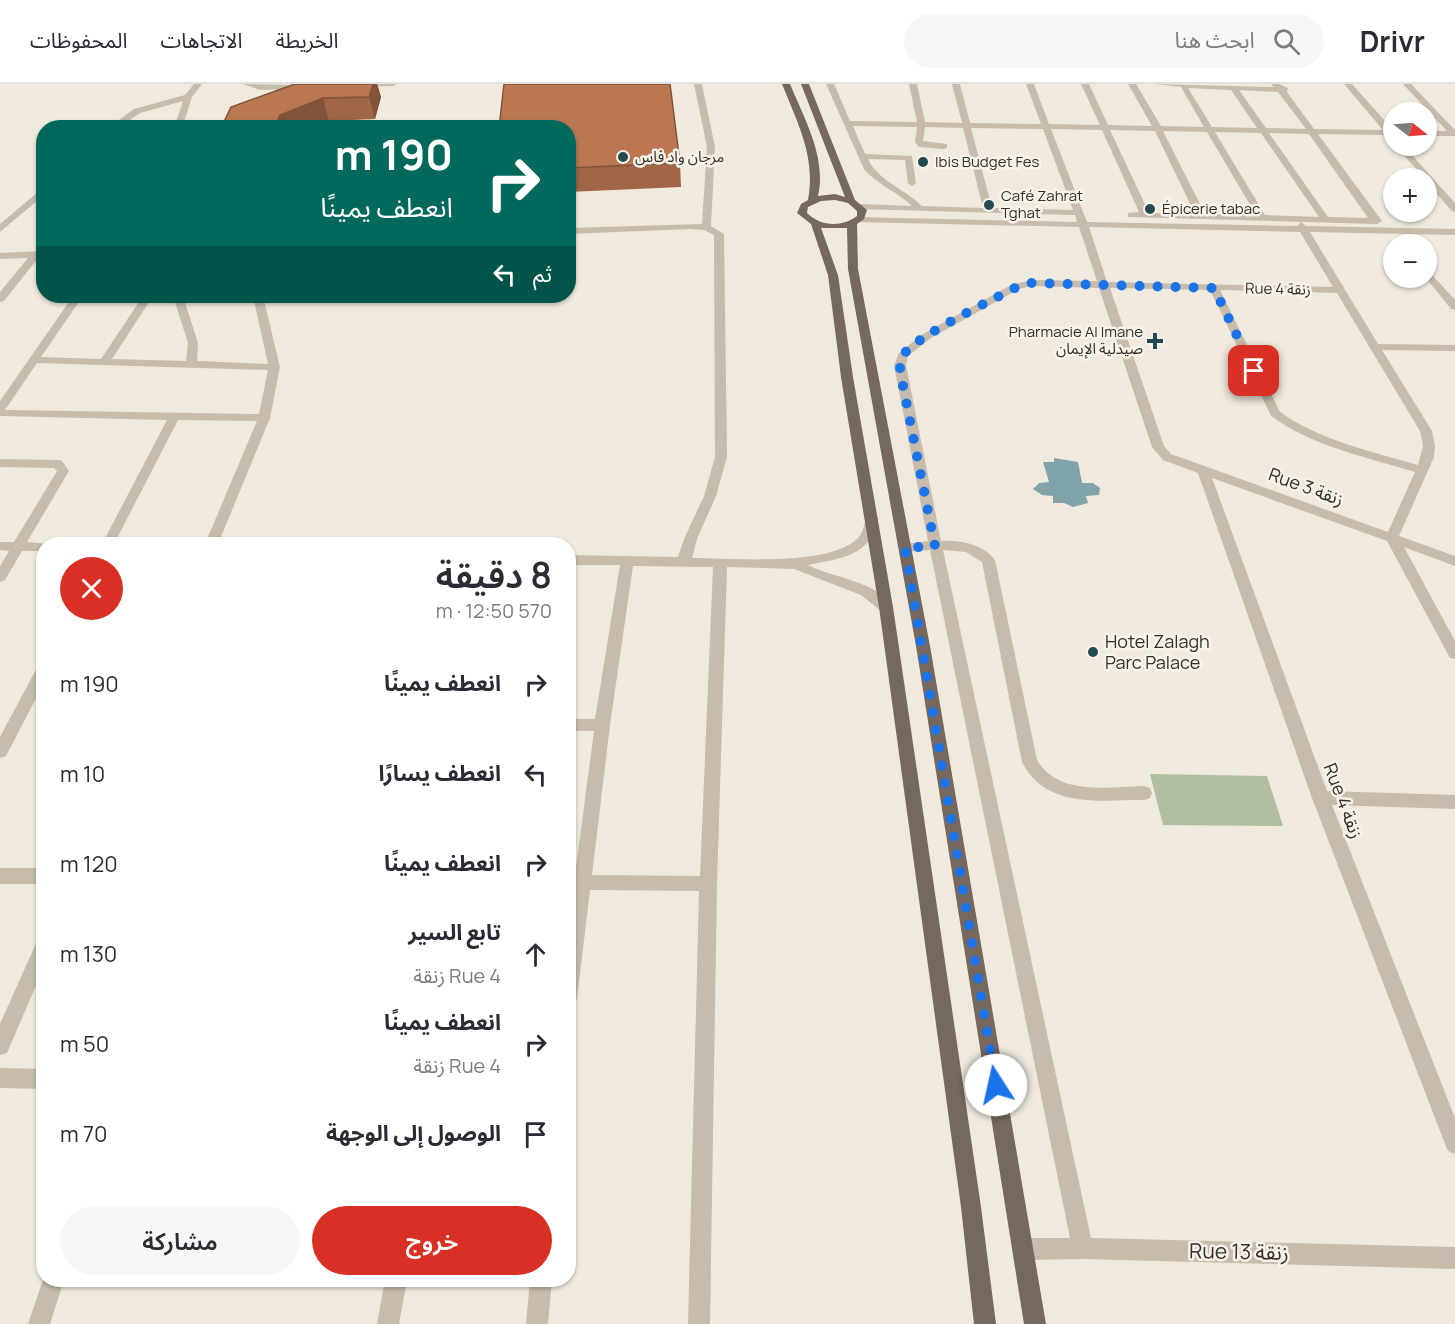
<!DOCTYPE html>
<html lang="ar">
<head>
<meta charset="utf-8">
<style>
	body { margin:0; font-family:Manrope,"Noto Sans Arabic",sans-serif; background:#f7f7f7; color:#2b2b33; direction:rtl; height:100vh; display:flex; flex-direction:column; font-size:22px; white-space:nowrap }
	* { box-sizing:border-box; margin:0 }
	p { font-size:20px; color:#7c7c81 }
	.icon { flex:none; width:33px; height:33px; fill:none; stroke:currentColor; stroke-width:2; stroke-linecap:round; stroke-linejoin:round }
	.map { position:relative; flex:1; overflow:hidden; direction:ltr }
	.drawer { position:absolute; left:36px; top:453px; width:540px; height:750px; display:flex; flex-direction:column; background:#fff; border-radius:24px; box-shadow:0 2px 4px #0004; direction:rtl }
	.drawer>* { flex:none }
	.hud { position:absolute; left:36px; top:36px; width:540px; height:183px; border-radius:24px; box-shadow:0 2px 4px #0004; direction:rtl; background:#00695c; color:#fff; overflow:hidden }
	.needle { width:39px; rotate:107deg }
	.tools { position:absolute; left:1383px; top:18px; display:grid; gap:12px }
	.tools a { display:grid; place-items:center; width:54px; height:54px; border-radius:50%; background:#fff; box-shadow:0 2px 4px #0004; font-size:30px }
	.pin { position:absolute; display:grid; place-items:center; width:51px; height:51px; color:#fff; margin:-26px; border-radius:12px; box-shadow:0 3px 9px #0006 }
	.me { position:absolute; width:66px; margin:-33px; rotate:350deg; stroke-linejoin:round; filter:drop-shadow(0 0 4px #0008) }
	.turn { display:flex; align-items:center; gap:21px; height:126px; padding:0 24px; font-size:27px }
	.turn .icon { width:78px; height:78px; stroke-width:2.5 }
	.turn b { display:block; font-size:42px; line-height:51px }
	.then { display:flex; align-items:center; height:57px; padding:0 24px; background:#0003; gap:12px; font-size:22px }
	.round { display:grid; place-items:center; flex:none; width:63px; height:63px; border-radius:32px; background:#f7f7f7 }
	.headline { display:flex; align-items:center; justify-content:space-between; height:102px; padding:0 24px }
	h1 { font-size:36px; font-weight:600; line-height:45px }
	.primary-button { display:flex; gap:12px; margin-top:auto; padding:12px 24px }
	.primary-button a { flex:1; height:69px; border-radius:36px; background:#d93025; color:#fff; font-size:24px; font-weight:600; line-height:69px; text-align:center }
	.primary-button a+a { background:#f7f7f7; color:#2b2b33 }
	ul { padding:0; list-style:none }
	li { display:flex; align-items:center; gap:18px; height:90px; padding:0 24px }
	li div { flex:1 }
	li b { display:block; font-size:22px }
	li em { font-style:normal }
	header { display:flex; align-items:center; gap:36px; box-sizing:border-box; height:84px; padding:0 30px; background:#fff; border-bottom:2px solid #e1e1e2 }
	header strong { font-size:28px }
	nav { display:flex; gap:33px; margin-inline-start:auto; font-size:21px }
	.search { width:420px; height:54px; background:#f7f7f7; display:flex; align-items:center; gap:15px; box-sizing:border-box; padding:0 21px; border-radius:33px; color:#7c7c81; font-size:22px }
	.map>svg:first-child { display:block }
</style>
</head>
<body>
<header>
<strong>Drivr</strong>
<div class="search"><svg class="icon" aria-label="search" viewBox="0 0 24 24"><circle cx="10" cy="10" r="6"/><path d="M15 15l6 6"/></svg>ابحث هنا</div>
<nav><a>الخريطة</a><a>الاتجاهات</a><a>المحفوظات</a></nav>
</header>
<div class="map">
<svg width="1455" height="1240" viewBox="0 0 1455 1240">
	<rect width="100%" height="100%" fill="#f0eade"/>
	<!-- green -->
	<path fill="#b0be9f" d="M1150,690L1267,692L1283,742L1163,741Z"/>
	<!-- water -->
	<path fill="#80a4aa" d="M1054,374L1078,378L1082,399H1093L1100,404L1099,411L1086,412L1088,419L1073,423L1064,419H1053V412L1042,411L1033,405L1039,399L1049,398L1043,378H1054Z"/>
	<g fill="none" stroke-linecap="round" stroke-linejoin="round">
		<!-- minor -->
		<g fill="#c7bbab" fill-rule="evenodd">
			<path d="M194,0H202L192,13L182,44H174L183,17L140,29L118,44H108L134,25L185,11Z"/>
			<path d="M243,0L303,1L307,3L303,5L260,6Z"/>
			<path d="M354,0H397L393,2L357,3Z"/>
			<path d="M694,0H702L715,63L711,142L724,150L727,373L716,412L697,455L692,474C732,474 827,483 857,455C863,449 864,442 866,434L872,430L878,434C871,473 841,474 808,481C835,495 875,496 893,523L891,527H881L861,511L794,485L727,483L717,800L710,1240H688L699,807L590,806L577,915L575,921L568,924V840L573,806H568V790L575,791L594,647H568V635H595L620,481H568V471L678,473L684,455L704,412L715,373L714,151L704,146L690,145L568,150V144L702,140L707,63ZM633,482L713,483L700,792L592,791L610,641Z"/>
			<path d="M826,0H834L850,37L917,38L909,0H917L925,38L962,39L952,0H960L970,39L1041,40L1026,0H1034L1049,40L1100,41L1081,0H1089L1108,41L1152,42L1128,0H1136L1161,42L1204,43L1181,3L1155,0L1274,3L1271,0H1279L1288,4L1287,8L1314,45L1383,46L1344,0H1352L1394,47V54L1387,51L1318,50L1382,137L1377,140L1128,133V129L1139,128L1102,46L1051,45L1087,138L1297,142L1301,138L1306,142L1455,145V151L1310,148L1378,260L1455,261V267L1382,266L1432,347L1435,362L1434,373L1399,452L1455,472V482L1404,463L1455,557V575L1450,574L1387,457L1212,394L1327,707L1455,711V725L1332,721L1455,1034V1070L1448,1067L1445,1060L1312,714L1198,389L1163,376L1152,363L1099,204L1031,202L1019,205L931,254L908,272L906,281L941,457C960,456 983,460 995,476L1037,676C1058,712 1108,703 1144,702L1150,704L1152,709L1150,714L1144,716C1099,716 1046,725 1022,678L982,478L966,468L943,466L1091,1154L1455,1163V1185L1083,1175L1024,1176L1016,1173L1013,1165L1016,1157L1024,1154H1070L930,466L905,468L898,464L905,460L928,457L894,281L899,269L923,250L1011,201L1031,196L1097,197L1079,143L855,138L853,136L858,133L1077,138L1075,131L857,125L855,123L860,120L912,122C897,107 877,101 864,85ZM1188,4L1231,6L1257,44L1212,43ZM1239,6L1278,8L1306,45L1266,44ZM853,42L917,43L915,58L919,63L944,65L947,64V60L923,57L925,43L963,44L983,124L922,122C905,105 878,97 868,75L905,76L908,99L912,102L916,99L912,72L865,70ZM971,44L1043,45L1073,126L992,124ZM1110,46L1155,47L1195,130L1149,129ZM1163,47L1207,48L1256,131L1205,130ZM1215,48L1261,49L1319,133L1265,131ZM1269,49L1309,50L1368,134L1328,133ZM1089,143L1300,148L1333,203L1107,198ZM1110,204L1210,206L1271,332C1314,363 1366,373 1415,388L1388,448L1171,370L1164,362ZM1220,206L1337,209L1420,347L1423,362L1418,381C1371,367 1321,357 1280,328Z"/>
			<path d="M1403,0H1411L1455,46V52H1426V47H1447Z"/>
			<path d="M1396,62H1404L1455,119V128L1452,127L1426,98V94H1424Z"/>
			<path d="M44,103V111L0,148V140Z"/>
			<path d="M44,167V173H39L4,217L0,218V208L28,174L0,175V169Z"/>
			<path d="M1426,184L1455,216V226L1451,225L1426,194Z"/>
			<path d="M73,212H83L41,273L101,275L143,212H153L112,275L186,277L188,259L173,212H183L198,259L197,277L268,280L253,212H263L280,283L270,334L218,460H205L257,337L178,336L114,460H102L167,336L0,332V317ZM37,279L268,286L259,330L5,326Z"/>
			<path d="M0,375L58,376L62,377L69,387L27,458L49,460H44V467H22L5,496L0,498V482L9,467L0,466V458H14L57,387L54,384L0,383Z"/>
			<path d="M44,579V599L6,672L0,674V653L39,580Z"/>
			<rect x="0" y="784" width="44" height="16"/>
			<path d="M44,853V883L7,969L0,971V940L38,855Z"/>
			<path d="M0,984L44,985V1005L0,1004Z"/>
			<path d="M44,1193V1196H64L50,1240H28Z"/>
			<path d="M385,1196H407L399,1240H377Z"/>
			<path d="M530,1196H552L548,1240H526Z"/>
		</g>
		<!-- major -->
		<path fill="#76685c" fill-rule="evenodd" d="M782,0H790C804,34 827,74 818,112L835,110L845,113L801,0H809L855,116L867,126L864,135L857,140L858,185L930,562L1046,1240H1024L916,562L848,185L847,144H821L838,191L853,293L893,523L981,1123L996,1240H974L961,1123L879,523L841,293L828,191L811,140L797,129L801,120L808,116C816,73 798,40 782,0ZM835,116L848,119L857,127V132C841,144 820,142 807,129L808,123L821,117Z"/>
	</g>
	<!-- wall -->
	<g fill="#a06647">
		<path d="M295,0H377L381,13L375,35L329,37Z"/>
		<path d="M568,44L680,79L681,103L568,108Z"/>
	</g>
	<!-- shaded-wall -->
	<g fill="#825339">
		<path d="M373,0H377L381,13L375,35L369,13Z"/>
		<path d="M323,14L329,37L312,44H275L280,31Z"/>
	</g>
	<!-- building -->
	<g fill="#ba7752" stroke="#825339" stroke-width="1.5">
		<path d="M295,0H373L369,13L323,14L280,31L275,44H221L231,23Z"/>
		<path d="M504,0H670L680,79L568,84V44H499Z"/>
	</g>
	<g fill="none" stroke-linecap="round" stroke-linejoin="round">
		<!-- route -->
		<path stroke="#1a73e8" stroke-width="10" stroke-dasharray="0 18" d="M996,1001L905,464L935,462L903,302C901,291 897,279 904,270C917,252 992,216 1015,204L1031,199L1214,204L1254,287"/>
	</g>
	<!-- markers -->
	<g fill="#234a53" stroke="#f8f3ea" stroke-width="2">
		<circle cx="623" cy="73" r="6"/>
		<circle cx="923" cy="78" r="6"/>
		<circle cx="989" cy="121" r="6"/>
		<circle cx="1150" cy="125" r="6"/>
		<path d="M1152 248h6v6h6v6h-6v6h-6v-6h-6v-6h6z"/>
		<circle cx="1093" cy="568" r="6"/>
	</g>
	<g text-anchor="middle" stroke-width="5" stroke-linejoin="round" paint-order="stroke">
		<!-- far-poi labels -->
		<g font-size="15" fill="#362f29" stroke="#f8f3ea" text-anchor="start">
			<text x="635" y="78">مرجان واد فاس</text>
			<text x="935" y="83">Ibis Budget Fes</text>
			<text x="1001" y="117">Café Zahrat<tspan x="1001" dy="17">Tghat</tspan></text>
			<text x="1162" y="130">Épicerie tabac</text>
			<text x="1143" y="253" text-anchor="end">Pharmacie Al Imane<tspan x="1143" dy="17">صيدلية الإيمان</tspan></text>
		</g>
		<!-- far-street labels -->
		<g font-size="15" fill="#362f29" stroke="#f8f3ea">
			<text transform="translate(1278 205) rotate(1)" y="5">Rue 4 زنقة</text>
		</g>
		<!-- street labels -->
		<g font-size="18" fill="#362f29" stroke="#f8f3ea">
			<text transform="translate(1306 403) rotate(20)" y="6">Rue 3 زنقة</text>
			<text transform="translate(1343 717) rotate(69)" y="6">Rue 4 زنقة</text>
		</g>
		<!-- poi labels -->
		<g font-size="18" fill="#362f29" stroke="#f8f3ea" text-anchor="start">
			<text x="1105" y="564">Hotel Zalagh<tspan x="1105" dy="21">Parc Palace</tspan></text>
		</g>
		<!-- near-street labels -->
		<g font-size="21" fill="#362f29" stroke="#f8f3ea">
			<text transform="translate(1239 1168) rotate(1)" y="7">Rue 13 زنقة</text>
		</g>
	</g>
</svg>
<div class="tools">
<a><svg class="needle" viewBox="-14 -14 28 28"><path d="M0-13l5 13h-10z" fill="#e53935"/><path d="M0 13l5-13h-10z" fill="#7c7c81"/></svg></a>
<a>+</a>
<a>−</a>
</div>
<div class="pin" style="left:1254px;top:287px;background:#d93025"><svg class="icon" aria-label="arrive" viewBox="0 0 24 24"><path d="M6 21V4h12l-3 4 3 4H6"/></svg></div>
<svg class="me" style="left:996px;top:1001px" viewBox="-20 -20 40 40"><circle r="19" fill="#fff"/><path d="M0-13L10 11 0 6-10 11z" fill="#1a73e8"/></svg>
<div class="hud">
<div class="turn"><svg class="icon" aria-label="right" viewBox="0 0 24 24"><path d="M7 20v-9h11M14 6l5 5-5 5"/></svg><div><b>190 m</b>انعطف يمينًا</div></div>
<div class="then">ثم<svg class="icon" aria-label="left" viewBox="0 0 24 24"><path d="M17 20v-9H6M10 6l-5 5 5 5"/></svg></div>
</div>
<section class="drawer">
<div class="headline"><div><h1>8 دقيقة</h1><p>570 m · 12:50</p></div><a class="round" style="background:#d93025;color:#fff"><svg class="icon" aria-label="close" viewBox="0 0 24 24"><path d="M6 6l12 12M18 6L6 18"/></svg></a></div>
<ul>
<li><svg class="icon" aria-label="right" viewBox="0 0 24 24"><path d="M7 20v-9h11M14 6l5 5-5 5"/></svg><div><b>انعطف يمينًا</b></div><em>190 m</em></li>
<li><svg class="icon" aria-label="left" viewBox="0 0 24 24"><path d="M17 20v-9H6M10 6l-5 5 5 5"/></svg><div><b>انعطف يسارًا</b></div><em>10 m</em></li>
<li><svg class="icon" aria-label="right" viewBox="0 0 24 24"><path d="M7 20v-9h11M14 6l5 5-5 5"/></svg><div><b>انعطف يمينًا</b></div><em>120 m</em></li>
<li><svg class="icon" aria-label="ahead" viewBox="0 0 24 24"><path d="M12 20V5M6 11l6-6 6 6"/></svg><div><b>تابع السير</b><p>Rue 4 زنقة</p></div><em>130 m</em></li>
<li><svg class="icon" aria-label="right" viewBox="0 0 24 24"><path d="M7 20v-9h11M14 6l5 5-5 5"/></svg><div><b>انعطف يمينًا</b><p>Rue 4 زنقة</p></div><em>50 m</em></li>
<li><svg class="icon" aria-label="arrive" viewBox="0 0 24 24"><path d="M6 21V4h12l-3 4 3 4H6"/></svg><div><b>الوصول إلى الوجهة</b></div><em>70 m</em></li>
</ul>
<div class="primary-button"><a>خروج</a><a>مشاركة</a></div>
</section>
</div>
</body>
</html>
